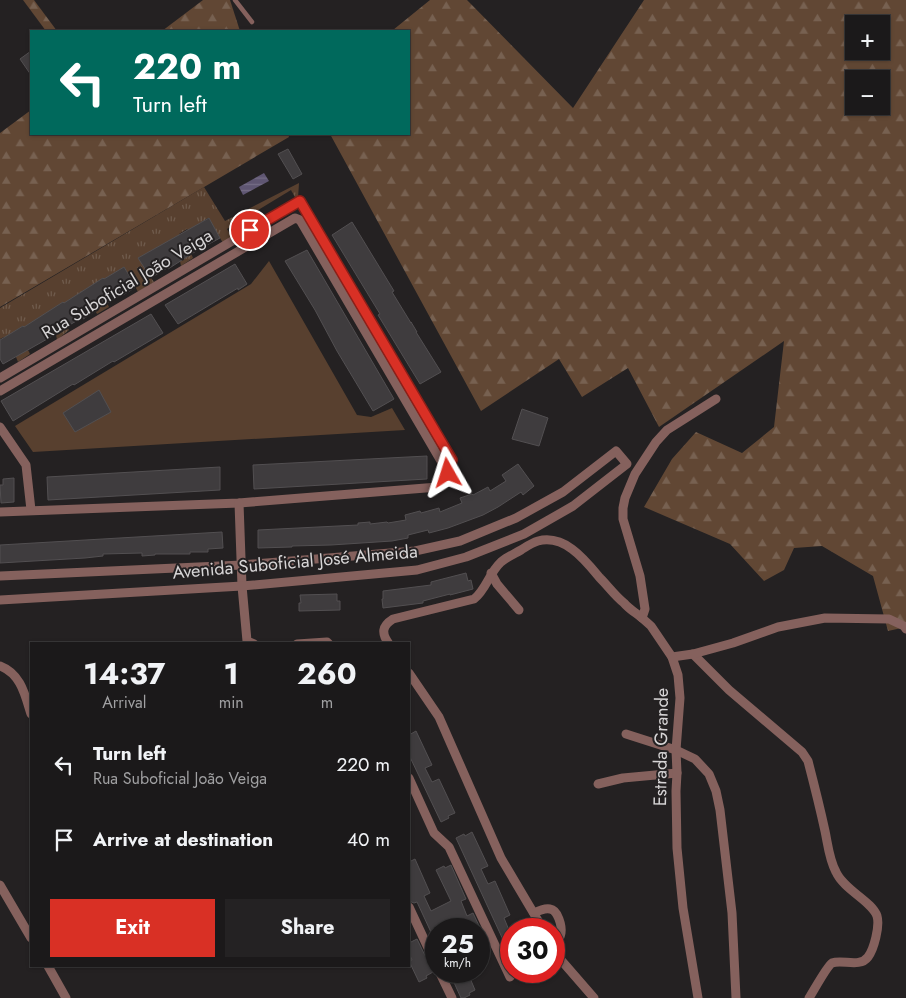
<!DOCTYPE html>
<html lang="en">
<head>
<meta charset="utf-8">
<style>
	body { margin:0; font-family:Jost,sans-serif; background:#242223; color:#f1f3f6; height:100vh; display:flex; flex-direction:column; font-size:19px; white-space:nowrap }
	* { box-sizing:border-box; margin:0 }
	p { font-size:16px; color:#a0a0a2 }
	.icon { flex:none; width:28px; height:28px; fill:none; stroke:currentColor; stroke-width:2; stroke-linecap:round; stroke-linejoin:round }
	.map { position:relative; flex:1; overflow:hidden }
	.panel { position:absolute; left:30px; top:642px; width:380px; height:325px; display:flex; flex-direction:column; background:#1b191a; border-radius:0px; box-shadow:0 1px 4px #0004,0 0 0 1px #393839 }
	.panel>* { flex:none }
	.hud { position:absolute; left:30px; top:30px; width:380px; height:105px; border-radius:0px; box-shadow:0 1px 4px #0004,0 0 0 1px #393839; background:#00695c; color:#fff; overflow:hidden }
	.tools { position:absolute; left:845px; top:15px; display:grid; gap:10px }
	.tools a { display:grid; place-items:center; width:45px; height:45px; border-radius:0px; background:#1b191a; box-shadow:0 1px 4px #0004,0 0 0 1px #393839; font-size:25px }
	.speed { position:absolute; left:425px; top:918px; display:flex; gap:10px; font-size:25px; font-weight:700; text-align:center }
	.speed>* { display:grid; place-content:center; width:65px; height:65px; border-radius:50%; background:#1b191a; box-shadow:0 1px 4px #0004,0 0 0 1px #393839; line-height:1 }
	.speed small { font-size:12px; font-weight:400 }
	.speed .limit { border:8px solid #d22; background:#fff; color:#111 }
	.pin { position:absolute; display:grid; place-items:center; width:42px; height:42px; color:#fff; margin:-21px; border:2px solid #fff; border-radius:50%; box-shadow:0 1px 5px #0007 }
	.me { position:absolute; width:55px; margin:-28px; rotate:354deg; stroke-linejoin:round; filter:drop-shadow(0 0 4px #0008) }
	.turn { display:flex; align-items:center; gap:18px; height:105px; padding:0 20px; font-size:22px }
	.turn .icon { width:65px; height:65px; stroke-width:2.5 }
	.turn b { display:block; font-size:35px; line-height:42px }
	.eta { display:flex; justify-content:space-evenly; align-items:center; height:85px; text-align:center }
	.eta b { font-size:30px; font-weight:700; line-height:35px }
	.button { display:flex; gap:10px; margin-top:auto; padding:10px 20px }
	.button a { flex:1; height:58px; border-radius:0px; background:#d93025; color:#fff; font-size:20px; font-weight:700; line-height:58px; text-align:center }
	.button a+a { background:#242223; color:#f1f3f6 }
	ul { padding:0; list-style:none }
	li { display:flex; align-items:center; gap:15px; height:75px; padding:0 20px }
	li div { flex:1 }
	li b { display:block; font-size:19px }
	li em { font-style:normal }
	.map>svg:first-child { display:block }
</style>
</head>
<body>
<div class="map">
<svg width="906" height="998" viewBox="0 0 906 998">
	<defs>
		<pattern id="grass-tufts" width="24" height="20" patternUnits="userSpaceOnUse" patternTransform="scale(1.25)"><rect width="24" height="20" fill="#58402f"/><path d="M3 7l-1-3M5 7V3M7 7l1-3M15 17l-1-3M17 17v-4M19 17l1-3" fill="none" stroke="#6f5b4c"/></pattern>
		<pattern id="forest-firs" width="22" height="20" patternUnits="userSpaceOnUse" patternTransform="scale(1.25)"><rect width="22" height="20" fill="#614734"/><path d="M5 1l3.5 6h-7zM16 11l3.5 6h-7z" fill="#776151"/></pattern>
		<pattern id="water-rules" width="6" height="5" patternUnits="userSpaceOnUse" patternTransform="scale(1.25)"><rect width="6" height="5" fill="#5f5672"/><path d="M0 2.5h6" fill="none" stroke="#756d85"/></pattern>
	</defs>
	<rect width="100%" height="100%" fill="#242122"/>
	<!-- grass -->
	<path fill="url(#grass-tufts)" d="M299,183L298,198L296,199L291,190L227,229L232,237L223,243L208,218L200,223L202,228L191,234L187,229L179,234C183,243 190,250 193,258L181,266L180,261L177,255L139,258L145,268L149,266L147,272L154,282L138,292L132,280L127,279L130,277L124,267L107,303L109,307L97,314L92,304L63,322L69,330L57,340L56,334L52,328L26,331L23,326L15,331L26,351L28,350L30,354L18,362L16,357L4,337L0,339V308L204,187L225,221Z"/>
	<!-- forest -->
	<g fill="url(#forest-firs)" fill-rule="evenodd">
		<path d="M23,0H34L57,31H46Z"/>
		<path d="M203,0H230L240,31H162Z"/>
		<path d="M430,0H467L573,108L644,0H906V627L888,631L873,576L822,546L794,548L784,570L764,581L730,544L644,507L672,459L696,432L742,453L774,427L784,341L659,427L628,368L582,397L559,359L481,411L330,134H409V31H379L393,30ZM854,24H881V51H854ZM854,79H881V106H854Z"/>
		<path d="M31,110V134H288L289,137L0,307V133Z"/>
	</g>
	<!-- pitch -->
	<path fill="#58402f" d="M269,261L357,415L371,417L392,408L405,430L33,452L15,426L251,284Z"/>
	<!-- water -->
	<path fill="url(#water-rules)" d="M264,173L269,181L243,195L239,187Z"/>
	<!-- building -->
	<g fill="#3f3c3e" stroke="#524f51">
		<path d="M31,51V75L20,59Z"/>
		<path d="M288,149L302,174L293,179L278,154Z"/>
		<path d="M209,218L220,238L207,245V244L168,269L167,268L151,278L138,258Z"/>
		<path d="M352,222L394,291L392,292L411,323V322L417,332H416L441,372L420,384L378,315L380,314L332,235Z"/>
		<path d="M307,250L394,399L373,411L337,351L315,310L285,261Z"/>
		<path d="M235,264L247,284L238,290V288L178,324L165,305Z"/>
		<path d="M124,267L136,287L123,295V294L95,310L96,311L83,319V317L56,333V334L3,364L0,359V340L23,326L24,327L63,302L64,303L103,278L104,279Z"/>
		<path d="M151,314L163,333L114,362L113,361L74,385L73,384L13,421L1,401Z"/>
		<path d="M99,390L111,412L75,432L63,413Z"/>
		<path d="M522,409L548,418L539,446L512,439Z"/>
		<path d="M427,456V479L254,489L253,465Z"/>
		<path d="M518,464L534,486L523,495L521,492L498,507L483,515L448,528L429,533L428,530L408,535V538L392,541L331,545L292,546V547L258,548V530L358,525V523L370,522V524L387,522L388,523L406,520L405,515L420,511L421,513L439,508L440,512L462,503L460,498L472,494L473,495L488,487L490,491L506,481L502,475Z"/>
		<path d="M220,467V490L48,500L47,477Z"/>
		<path d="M14,478V502L1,503L0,485H3V479Z"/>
		<path d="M222,532L223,548L208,549V552H190V554H155V555L142,556V553L103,554V556L85,558L0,563V545Z"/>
		<path d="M466,573L468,581L471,580L473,589L450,595V594L423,601V603L383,608L382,599H383V591L431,585V582Z"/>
		<path d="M337,594V601H340V610L299,611V603H301L300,595Z"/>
		<path d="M416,731L432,765L425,768L432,782L439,779L455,813L448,816L449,818L441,822L409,755V735Z"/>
		<path d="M472,832L488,866L481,869L488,884L495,881L510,915L504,918L511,935V957L456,838L464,834L465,836Z"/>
		<path d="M415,859L430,893L424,896L431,911L451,901L436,870L444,866L445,868L451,865L466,899L461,901L467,916L473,913L489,947L479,951V929H466L463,922L449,929H436V943L417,902L414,903L409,901V862Z"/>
		<path d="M417,939L433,972L426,976L427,978L419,982L409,961L412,960L409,953V943Z"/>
		<path d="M452,971H467L475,990L469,993L470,995L464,998H461L452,978L454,977Z"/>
	</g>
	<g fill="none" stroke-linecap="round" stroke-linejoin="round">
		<!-- service -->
		<path stroke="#85615d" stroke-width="4.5" d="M235,0L252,22"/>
		<!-- minor -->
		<g stroke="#85615d" stroke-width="9">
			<path d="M0,378L300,201L452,460L448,473L438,487L239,503L0,512"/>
			<path d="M0,391L295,218L300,220L448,473"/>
			<path d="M0,427L26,465L31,510"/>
			<path d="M239,503L242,586L247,641L254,644"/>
			<path d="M491,573L497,584L519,610"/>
			<path d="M0,576L242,565L415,551L460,541L516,518L563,492L616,451L627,464L573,506L524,534L466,557L417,570L242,586L0,600"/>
			<path d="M297,644L327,642L329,644"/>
			<path d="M389,644C381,633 382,626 393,619L474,599C486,590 489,573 501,562C507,557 514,554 521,550C526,547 531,543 538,541C565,534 585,560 600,578C608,586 615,596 624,603C629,609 636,613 642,618"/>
			<path d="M693,654L729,690L802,752L808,761C814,784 820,808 825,831C828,845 829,859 836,872C844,890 872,901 877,916C880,926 874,949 868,957C860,968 842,959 832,963C827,966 813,992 809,998"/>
			<path d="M672,657L693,654L733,643L778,627L825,618L889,619L904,626L906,629"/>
			<path d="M0,666C21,674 25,695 31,714"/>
			<path d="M409,673L439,717L501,858L543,929"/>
			<path d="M626,734L676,750L695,759L709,774L716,791L720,810L732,913L736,998"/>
			<path d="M409,778L434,833L449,847L510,977"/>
			<path d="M598,784L623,778L677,773"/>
			<path d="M0,885L31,938"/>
			<path d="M409,907L436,965"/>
			<path d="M534,913C538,911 545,908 550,909C558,910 562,926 561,933C560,939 557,944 554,949"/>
			<path d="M554,948L561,960L594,998"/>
			<path d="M48,966L66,998"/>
			<path d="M439,971L452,998"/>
			<path d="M698,998L683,908L677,848L676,791L677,773L676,750L680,698L678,675L672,657L651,626L642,618L645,609L640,576L623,519V508L625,498L635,474L656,442L667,430L716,399"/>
		</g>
	</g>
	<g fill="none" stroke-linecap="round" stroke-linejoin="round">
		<!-- route casing -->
		<g stroke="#8d1f18" stroke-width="12">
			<path id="route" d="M250,230L300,201L452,460L448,473"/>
		</g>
		<!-- route -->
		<use href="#route" stroke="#d93025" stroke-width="9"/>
	</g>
	<g text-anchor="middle" stroke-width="4" stroke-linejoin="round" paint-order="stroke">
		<!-- street labels -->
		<g font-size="18" fill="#d7d5d6" stroke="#242122">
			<text transform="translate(127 284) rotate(-31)" y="6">Rua Suboficial João Veiga</text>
			<text transform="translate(295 562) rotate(-5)" y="6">Avenida Suboficial José Almeida</text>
			<text transform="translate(661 747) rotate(-89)" y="6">Estrada Grande</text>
		</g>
	</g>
</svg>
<div class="tools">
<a>+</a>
<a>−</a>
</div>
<div class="speed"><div>25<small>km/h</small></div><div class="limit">30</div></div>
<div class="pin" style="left:250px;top:230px;background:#d93025"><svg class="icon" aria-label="arrive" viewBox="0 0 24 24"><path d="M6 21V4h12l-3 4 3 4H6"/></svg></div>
<svg class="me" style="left:448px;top:473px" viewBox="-20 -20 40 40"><path d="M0-17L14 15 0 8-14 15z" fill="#d93025" stroke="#fff" stroke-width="4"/></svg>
<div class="hud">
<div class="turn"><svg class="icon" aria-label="left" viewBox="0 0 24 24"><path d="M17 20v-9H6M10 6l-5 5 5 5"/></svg><div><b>220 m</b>Turn left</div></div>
</div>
<section class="panel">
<div class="eta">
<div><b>14:37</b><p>Arrival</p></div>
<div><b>1</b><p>min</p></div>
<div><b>260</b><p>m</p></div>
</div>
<ul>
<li><svg class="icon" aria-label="left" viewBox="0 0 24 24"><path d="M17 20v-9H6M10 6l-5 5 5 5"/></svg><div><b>Turn left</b><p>Rua Suboficial João Veiga</p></div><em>220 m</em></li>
<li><svg class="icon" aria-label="arrive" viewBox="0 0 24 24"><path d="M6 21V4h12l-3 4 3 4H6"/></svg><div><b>Arrive at destination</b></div><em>40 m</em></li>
</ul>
<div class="button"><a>Exit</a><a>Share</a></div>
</section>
</div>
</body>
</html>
